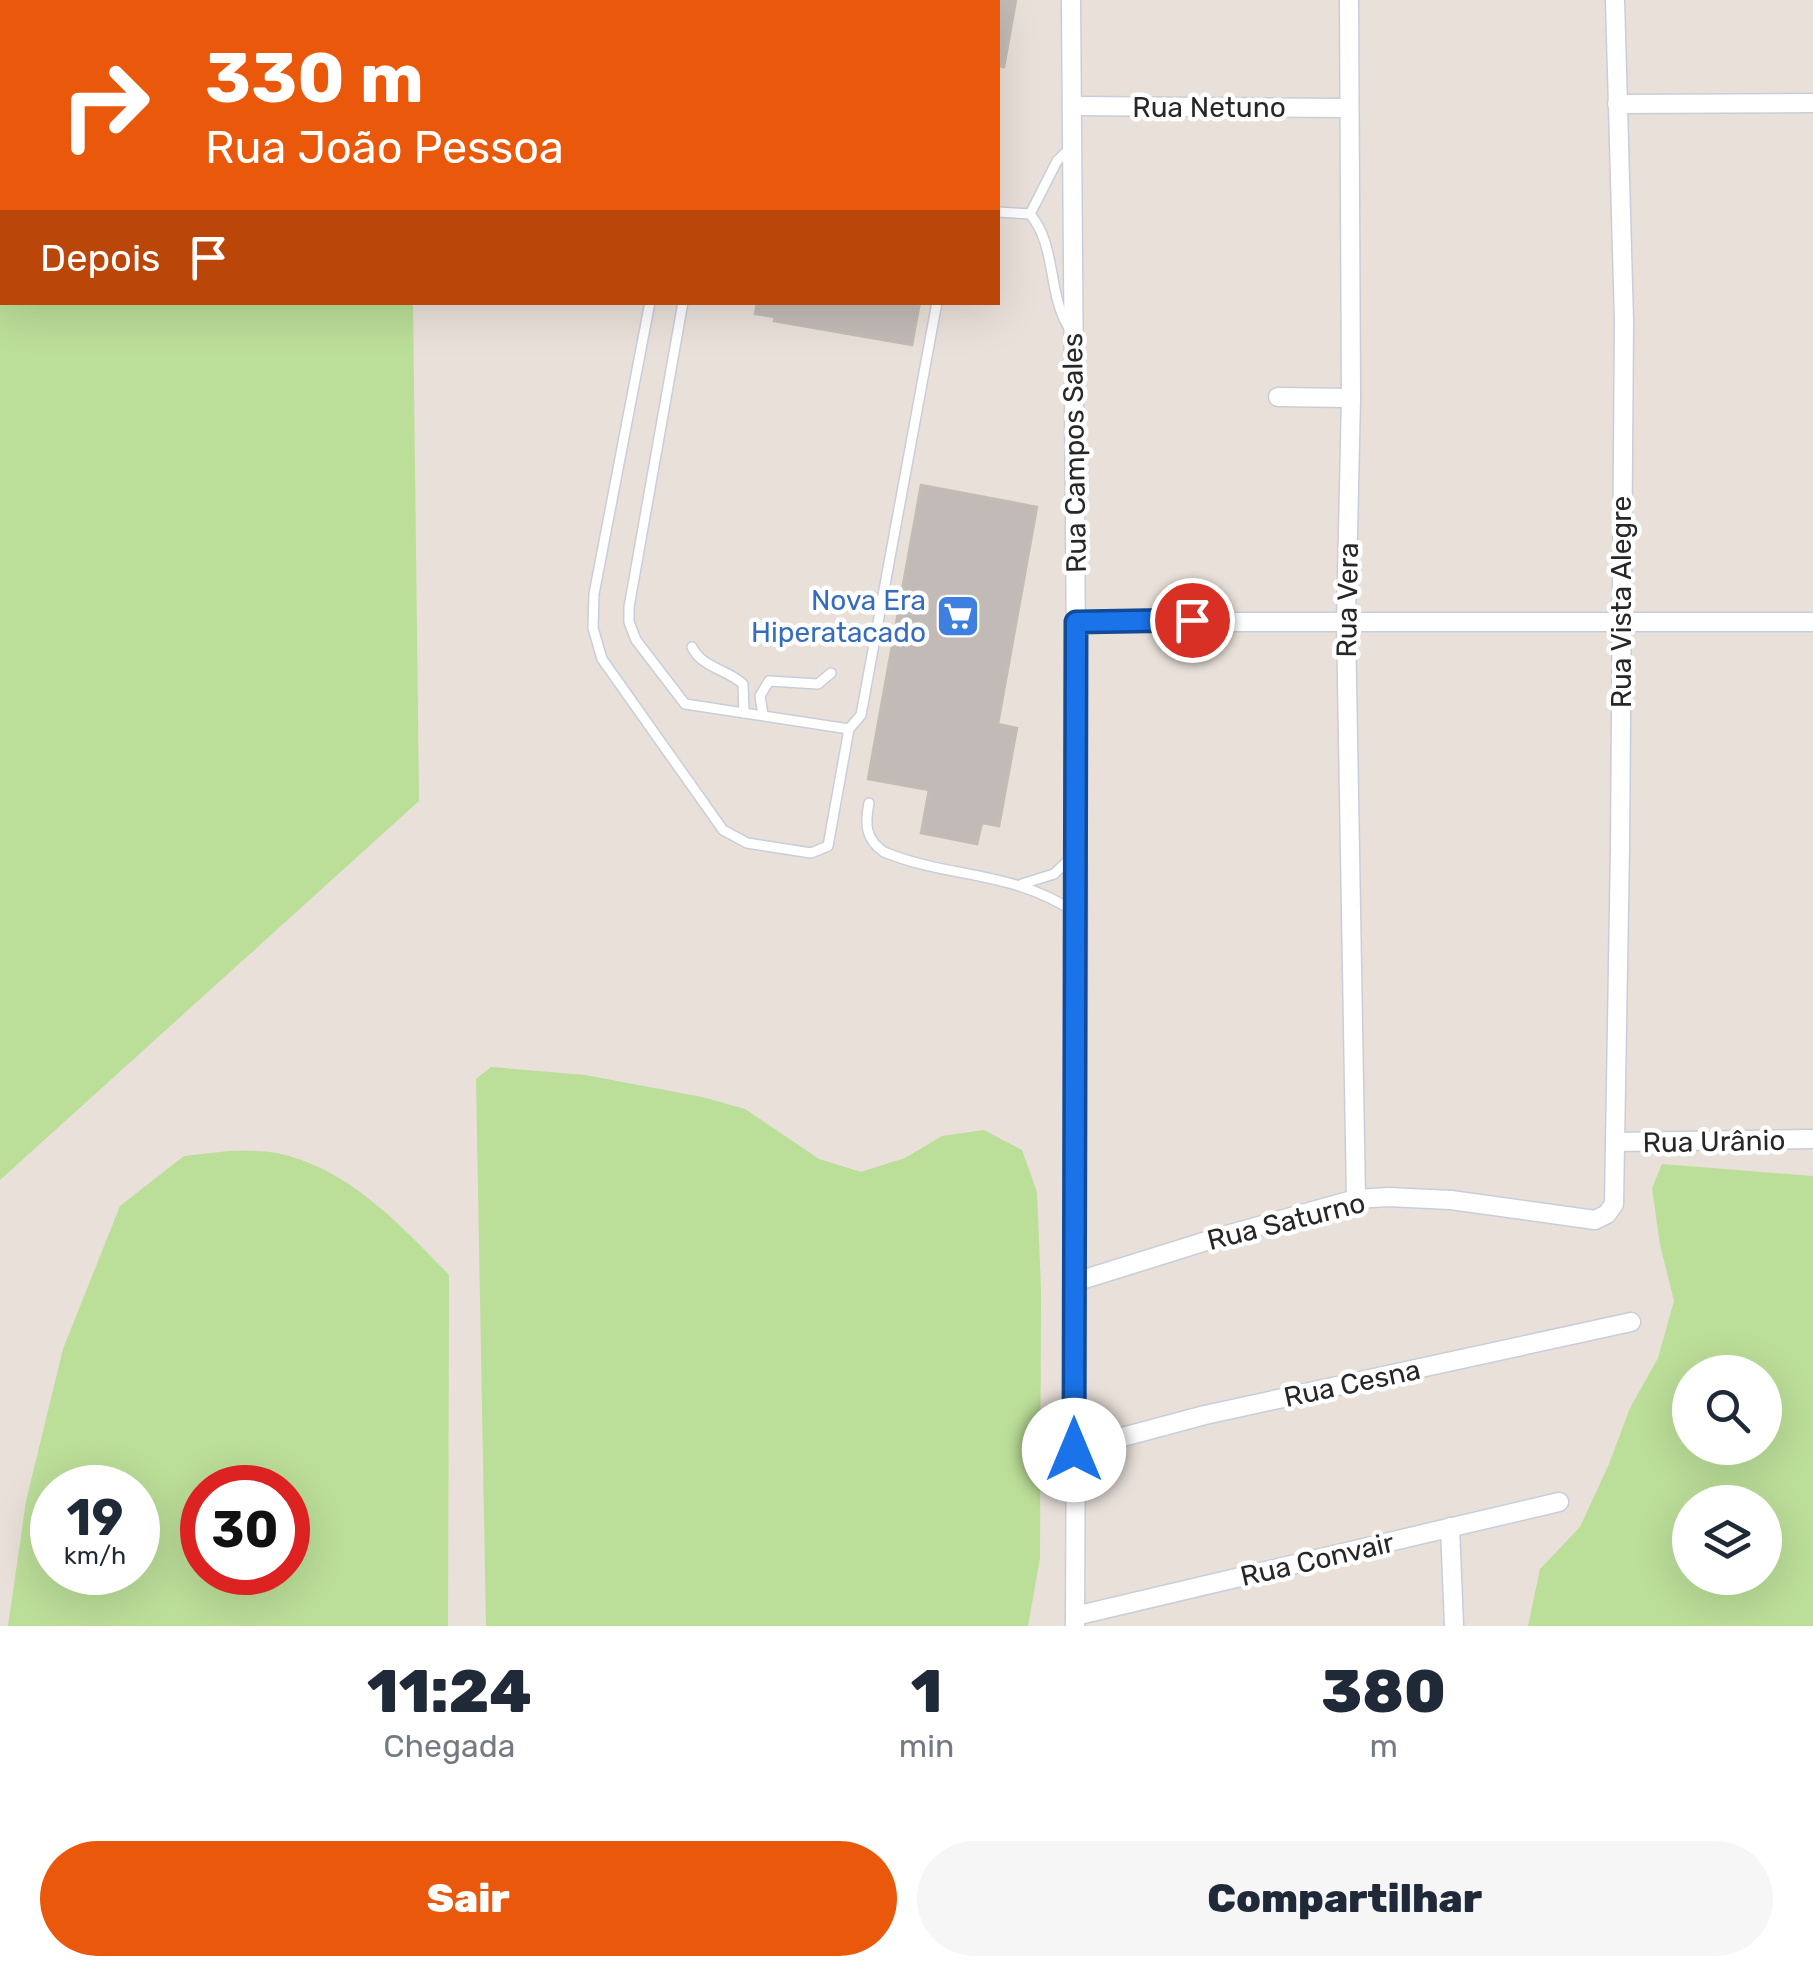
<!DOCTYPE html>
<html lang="pt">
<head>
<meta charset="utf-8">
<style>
	body { margin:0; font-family:Rubik,sans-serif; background:#f6f6f7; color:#1f2937; height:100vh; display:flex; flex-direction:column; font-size:38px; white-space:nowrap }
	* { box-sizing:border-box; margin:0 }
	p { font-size:32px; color:#747a83 }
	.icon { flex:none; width:55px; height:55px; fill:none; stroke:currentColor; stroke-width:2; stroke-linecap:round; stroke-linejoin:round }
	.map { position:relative; height:1626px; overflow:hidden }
	.drawer { display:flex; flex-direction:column; background:#fff; flex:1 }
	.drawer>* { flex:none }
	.guide { position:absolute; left:0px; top:0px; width:1000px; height:305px; box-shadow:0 10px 40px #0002; background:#ea580c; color:#fff; overflow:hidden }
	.controls { position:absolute; left:1672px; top:1355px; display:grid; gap:20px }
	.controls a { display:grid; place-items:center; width:110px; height:110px; border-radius:50%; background:#fff; box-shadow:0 10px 40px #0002; font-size:50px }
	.speed { position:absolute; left:30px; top:1465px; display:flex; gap:20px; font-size:50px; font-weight:700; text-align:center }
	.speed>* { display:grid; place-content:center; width:130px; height:130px; border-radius:50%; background:#fff; box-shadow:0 10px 40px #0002; line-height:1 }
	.speed small { font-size:25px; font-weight:400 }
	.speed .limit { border:15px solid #d22; background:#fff; color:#111 }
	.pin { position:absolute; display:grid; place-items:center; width:85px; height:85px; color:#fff; margin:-42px; border:5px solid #fff; border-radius:50%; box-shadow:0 2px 10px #0007 }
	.me { position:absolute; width:110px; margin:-55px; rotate:0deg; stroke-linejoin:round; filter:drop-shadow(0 0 8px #0008) }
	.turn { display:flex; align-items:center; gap:35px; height:210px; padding:0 40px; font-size:45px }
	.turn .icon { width:130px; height:130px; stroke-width:2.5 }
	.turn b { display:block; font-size:70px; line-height:85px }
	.then { display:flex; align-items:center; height:95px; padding:0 40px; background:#0003; gap:20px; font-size:38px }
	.eta { display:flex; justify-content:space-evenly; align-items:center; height:170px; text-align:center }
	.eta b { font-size:60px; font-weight:800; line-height:70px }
	.primary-button { display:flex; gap:20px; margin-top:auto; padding:20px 40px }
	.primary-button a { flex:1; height:115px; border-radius:60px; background:#ea580c; color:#fff; font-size:40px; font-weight:800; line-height:115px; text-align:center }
	.primary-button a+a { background:#f6f6f7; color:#1f2937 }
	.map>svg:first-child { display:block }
</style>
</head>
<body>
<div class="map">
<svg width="1813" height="1626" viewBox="0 0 1813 1626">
	<rect width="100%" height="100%" fill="#e9e0d9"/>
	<!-- green -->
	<g fill="#bbde98" fill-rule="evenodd">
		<path d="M0,0H409L2,2V302L413,303L419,801L0,1180Z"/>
		<path d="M491,1067L585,1075L702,1097L745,1109L819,1159L861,1172L905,1158L942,1136L984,1130L1022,1150L1037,1192L1041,1290L1040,1558L1028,1626H486L476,1079Z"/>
		<path d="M229,1151C244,1151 262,1150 277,1153C348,1168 401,1225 449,1275L448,1626H8L26,1501L63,1349L120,1206L184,1156ZM52,1488H138V1572H52ZM202,1488H288V1572H202Z"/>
		<path d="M1662,1164L1813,1176V1626H1528L1540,1569L1580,1527L1609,1464L1630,1408L1658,1358L1674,1301L1660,1245L1652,1188ZM1690,1372H1765V1448H1690ZM1690,1502H1765V1578H1690Z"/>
	</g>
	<!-- building -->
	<g fill="#c2bab6" stroke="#c4bcb4" stroke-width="2.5">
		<path d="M998,0H1016L1004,67L998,66Z"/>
		<path d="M757,302H920L912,345L774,321L775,317L755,314Z"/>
		<path d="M921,485L1037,507L998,724L1017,728L999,826L982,823L977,844L921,833L929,790L868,779Z"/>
	</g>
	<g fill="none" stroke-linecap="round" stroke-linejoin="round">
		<!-- lane casing -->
		<g stroke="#c8ced9" stroke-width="12">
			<g id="lane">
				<path d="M465,2V0"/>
				<path d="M998,212L1030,214"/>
				<path d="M650,302L594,594L593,628L602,659L723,830L747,843L811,853L828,846L849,729L861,715L937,302"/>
				<path d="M683,302L629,607V622L636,640L685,704L849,729"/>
				<path d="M1069,328C1047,293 1057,246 1030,214L1057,161L1070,148"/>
				<path d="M692,647C702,668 727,669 743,684L744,713"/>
				<path d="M763,715L760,696L769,681L818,684L831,673"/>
				<path d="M869,803C865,824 865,839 884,852C950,879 1013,870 1076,913"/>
				<path d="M1022,884L1054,874L1076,853"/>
			</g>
		</g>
		<!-- street casing -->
		<g stroke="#c8ced9" stroke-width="21">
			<g id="street">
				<path d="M1071,0L1078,914L1075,1626"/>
				<path d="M1349,0L1351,398L1346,622L1356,1199"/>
				<path d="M1617,104L1813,103"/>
				<path d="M1072,106L1347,108"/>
				<path d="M1278,397L1351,398"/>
				<path d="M1077,622H1813"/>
				<path d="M1616,1142L1813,1139"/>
				<path d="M1075,1282L1216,1238L1356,1199L1388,1197L1451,1200L1595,1220L1607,1214L1614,1204L1620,847L1624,321L1615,0"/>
				<path d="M1074,1450L1205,1415L1631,1322"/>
				<path d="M1450,1527L1454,1626"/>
				<path d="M1075,1616L1559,1502"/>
			</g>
		</g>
		<!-- lane -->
		<use href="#lane" stroke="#fff" stroke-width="9"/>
		<!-- street -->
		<use href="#street" stroke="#fff" stroke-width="18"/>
	</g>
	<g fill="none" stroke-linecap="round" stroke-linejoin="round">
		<!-- route casing -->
		<g stroke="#114b97" stroke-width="25">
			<path id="route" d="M1074,1450L1076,622L1192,620"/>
		</g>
		<!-- route -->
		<use href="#route" stroke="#1a73e8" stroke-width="18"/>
	</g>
	<!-- icons -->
	<defs>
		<g id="supermarket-square" transform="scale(2.25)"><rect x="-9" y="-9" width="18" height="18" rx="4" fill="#3f7fe0" stroke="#fff"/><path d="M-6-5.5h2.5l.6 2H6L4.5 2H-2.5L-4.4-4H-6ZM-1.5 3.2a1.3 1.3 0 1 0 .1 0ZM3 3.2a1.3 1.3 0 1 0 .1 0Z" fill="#fff"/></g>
	</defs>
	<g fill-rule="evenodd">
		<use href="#supermarket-square" x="958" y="616"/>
	</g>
	<g text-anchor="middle" stroke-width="9" stroke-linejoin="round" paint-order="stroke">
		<!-- street labels -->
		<g font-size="28" fill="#272727" stroke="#fff">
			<text x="1209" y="117">Rua Netuno</text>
			<text transform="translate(1074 453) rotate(-91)" y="10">Rua Campos Sales</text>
			<text transform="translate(1347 600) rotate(-89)" y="10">Rua Vera</text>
			<text transform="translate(1621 602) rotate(-90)" y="10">Rua Vista Alegre</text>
			<text transform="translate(1714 1141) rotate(-1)" y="10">Rua Urânio</text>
			<text transform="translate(1286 1221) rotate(-14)" y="10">Rua Saturno</text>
			<text transform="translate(1352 1383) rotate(-12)" y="10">Rua Cesna</text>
			<text transform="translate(1317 1559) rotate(-13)" y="10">Rua Convair</text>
		</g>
		<!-- shop labels -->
		<g font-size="28" fill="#366cbe" stroke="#fff" text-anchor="end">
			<text x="926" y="610">Nova Era<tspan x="926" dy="32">Hiperatacado</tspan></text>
		</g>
	</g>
</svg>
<div class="controls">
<a><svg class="icon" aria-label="search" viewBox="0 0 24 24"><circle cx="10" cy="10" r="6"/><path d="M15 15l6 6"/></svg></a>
<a><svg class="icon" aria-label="layers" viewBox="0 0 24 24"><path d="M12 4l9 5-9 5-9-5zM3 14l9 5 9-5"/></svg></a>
</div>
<div class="speed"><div>19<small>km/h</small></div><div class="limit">30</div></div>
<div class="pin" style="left:1192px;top:620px;background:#d93025"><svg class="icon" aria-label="arrive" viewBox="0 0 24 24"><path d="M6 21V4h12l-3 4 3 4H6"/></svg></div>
<svg class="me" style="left:1074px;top:1450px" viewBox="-20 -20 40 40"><circle r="19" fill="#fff"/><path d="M0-13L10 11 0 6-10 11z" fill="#1a73e8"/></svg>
<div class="guide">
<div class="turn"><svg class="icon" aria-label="right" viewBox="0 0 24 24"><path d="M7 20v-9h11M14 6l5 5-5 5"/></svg><div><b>330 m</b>Rua João Pessoa</div></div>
<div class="then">Depois<svg class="icon" aria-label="arrive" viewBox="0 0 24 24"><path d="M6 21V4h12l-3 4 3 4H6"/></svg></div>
</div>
</div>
<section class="drawer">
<div class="eta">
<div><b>11:24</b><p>Chegada</p></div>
<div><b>1</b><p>min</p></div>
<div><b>380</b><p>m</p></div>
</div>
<div class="primary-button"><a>Sair</a><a>Compartilhar</a></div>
</section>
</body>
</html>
